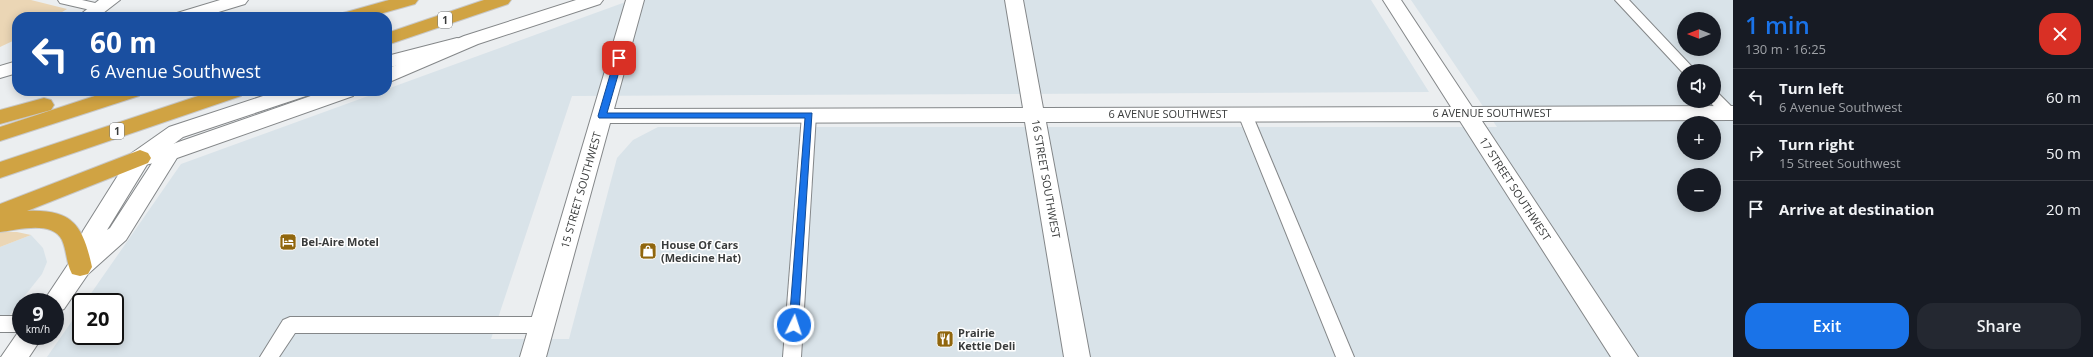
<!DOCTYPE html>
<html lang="en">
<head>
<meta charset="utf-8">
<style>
	body { margin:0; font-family:"Open Sans",sans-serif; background:#242831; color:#f1f3f6; height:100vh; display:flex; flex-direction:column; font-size:15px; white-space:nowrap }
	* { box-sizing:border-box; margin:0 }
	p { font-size:13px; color:#9ea1a6 }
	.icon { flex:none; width:22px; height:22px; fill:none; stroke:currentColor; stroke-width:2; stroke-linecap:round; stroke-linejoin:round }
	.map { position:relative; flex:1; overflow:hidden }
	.panel { display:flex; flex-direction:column; background:#171b24; width:360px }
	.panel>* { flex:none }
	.banner { position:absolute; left:12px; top:12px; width:380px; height:84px; border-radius:16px; box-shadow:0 2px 10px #0003; background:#1a4fa0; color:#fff; overflow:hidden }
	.needle { width:26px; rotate:270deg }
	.controls { position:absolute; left:1677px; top:12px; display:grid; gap:8px }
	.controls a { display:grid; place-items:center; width:44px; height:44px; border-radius:50%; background:#171b24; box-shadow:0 2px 10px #0003; font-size:20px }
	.speed { position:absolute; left:12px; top:293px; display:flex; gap:8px; font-size:20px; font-weight:700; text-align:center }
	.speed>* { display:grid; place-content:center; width:52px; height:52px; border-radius:50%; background:#171b24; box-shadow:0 2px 10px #0003; line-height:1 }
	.speed small { font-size:10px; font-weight:400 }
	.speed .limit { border:2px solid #111; border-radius:6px; background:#fff; color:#111 }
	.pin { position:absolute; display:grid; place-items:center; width:34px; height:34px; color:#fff; margin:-17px; border-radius:8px; box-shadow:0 2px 6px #0006 }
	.me { position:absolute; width:44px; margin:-22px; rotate:4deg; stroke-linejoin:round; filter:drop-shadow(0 0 3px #0008) }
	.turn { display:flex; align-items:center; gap:14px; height:84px; padding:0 12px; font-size:18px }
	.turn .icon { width:52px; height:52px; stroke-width:2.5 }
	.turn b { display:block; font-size:28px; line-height:34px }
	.round { display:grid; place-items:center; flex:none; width:42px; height:42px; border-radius:16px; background:#242831 }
	.headline { display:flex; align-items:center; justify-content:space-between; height:68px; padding:0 12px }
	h1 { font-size:24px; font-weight:600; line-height:30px; color:#1a73e8 }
	.button { display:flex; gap:8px; margin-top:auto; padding:8px 12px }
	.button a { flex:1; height:46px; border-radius:16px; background:#1a73e8; color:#fff; font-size:16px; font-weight:600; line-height:46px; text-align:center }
	.button a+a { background:#242831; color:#f1f3f6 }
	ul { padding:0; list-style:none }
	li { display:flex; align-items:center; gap:12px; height:56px; padding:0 12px; border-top:1px solid #363941 }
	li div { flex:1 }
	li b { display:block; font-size:15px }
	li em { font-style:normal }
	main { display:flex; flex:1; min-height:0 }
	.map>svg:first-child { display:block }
</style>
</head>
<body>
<main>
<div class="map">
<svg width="1733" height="357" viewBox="0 0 1733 357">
	<rect width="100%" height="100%" fill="#ebeef0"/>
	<!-- built -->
	<g fill="#d9e3e9" fill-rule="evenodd">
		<path d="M631,0H1371L1429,92L572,96L491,339H569L617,158L633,140L658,127H1497L1411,0H1733V357H47L81,308V336H115V302H85L181,164L382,91H387V89ZM1684,19H1714V49H1684ZM1684,71H1714V101H1684ZM1684,123H1714V153H1684ZM1684,175H1714V205H1684Z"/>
		<path d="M31,235L43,248L47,262L42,274L0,327V247Z"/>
	</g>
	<!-- green -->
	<g fill="#ebd6b5">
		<path d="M0,0H31L67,9L54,17H17V39L0,47Z"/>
		<path d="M0,232H17L31,235L0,247Z"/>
	</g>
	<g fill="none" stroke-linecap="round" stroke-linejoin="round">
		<!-- service casing -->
		<g stroke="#848789" stroke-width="2">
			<g id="service">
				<path d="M58,0H82L104,5L106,8L99,12L60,3Z"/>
				<path d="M1615,0H1629L1696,71H1684V74Z"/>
				<path d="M1714,92L1719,94L1733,108V117H1724L1709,101H1714Z"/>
				<path d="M1245,109L1250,110L1252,114L1354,357H1336L1238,114L1240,110Z"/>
				<path d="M809,110L814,111L816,115L801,357H783L802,115L804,111Z"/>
				<rect x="0" y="316" width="21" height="16"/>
				<path d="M290,317H542L549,320L551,325L549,330L542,333H295L279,357H260L283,320Z"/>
			</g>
		</g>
		<!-- minor casing -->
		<g stroke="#848789" stroke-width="2">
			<g id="minor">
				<path d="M99,0H120L98,17H77Z"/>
				<path d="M220,0H248L245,4L202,17H174L177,13Z"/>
				<path d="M626,0H644L614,109L1023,108L1005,0H1023L1043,108L1451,107L1383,0H1401L1472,107L1733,106V120L1482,121L1638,357H1611L1460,121L1046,122L1090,357H1064L1025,122L610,123L546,357H520Z"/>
				<path d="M457,38L464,40L466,44L464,48L387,68V56Z"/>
				<path d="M17,61V73L0,78V66Z"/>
				<path d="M278,91H309L306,96L183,137L171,146L177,148L180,153L126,240L88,274L64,309L55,312V302H43L69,263L83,231L132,153L169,127ZM156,157L110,228L107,230L148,163Z"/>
				<path d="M21,328V336H43L29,357H1Z"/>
			</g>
		</g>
		<!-- tertiary casing -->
		<g stroke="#848789" stroke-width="2">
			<g id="tertiary">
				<path d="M576,0H603L600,4L478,44L387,83V69L464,36Z"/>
				<path d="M325,91H356L353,96L177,158L140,166L132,163L129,158L132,153L167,146Z"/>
			</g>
		</g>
		<!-- trunk casing -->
		<g stroke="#c8c8c8" stroke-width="2">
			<g id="trunk">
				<path d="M389,0H418L415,4L369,17H340L343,13Z"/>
				<path d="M484,0H511L508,4L387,45V33Z"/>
				<path d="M110,91H142L139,96L0,141V127Z"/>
				<path d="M213,91H244L241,96L0,178V162Z"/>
				<path d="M44,98L51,100L54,105L51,110L0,124V110Z"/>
				<path d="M140,150L148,153L151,158L148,163L27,211C73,209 83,226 92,267L88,274L80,276L72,274C66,263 67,251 62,240C52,220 17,230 0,232V204Z"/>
			</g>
		</g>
		<!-- service -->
		<use href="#service" fill="#fff" fill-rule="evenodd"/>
		<!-- minor -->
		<use href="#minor" fill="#fff" fill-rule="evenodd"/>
		<!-- tertiary -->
		<use href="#tertiary" fill="#fff" fill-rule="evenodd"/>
		<!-- trunk -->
		<use href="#trunk" fill="#d0a343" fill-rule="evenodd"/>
	</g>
	<!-- route -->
	<path fill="#1a73e8" stroke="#114b97" d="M619,55L623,58L607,113H812L798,328L794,330L789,325L805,118H599L598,116L615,58Z"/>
	<!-- icons -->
	<defs>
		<g id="hotel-square" transform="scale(0.9)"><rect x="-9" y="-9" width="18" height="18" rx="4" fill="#90660d" stroke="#fff"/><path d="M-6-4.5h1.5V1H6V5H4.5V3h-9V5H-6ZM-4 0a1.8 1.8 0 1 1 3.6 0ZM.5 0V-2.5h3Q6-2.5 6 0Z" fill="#fff"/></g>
		<g id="shop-square" transform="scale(0.9)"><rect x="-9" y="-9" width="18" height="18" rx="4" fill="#90660d" stroke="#fff"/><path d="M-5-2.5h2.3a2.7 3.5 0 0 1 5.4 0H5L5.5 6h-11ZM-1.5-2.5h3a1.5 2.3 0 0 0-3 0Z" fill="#fff"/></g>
		<g id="restaurant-square" transform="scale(0.9)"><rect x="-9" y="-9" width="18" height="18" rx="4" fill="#90660d" stroke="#fff"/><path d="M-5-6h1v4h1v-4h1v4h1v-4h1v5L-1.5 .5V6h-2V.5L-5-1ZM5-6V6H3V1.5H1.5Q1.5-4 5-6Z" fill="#fff"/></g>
	</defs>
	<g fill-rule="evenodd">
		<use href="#hotel-square" x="288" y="242"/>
		<use href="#shop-square" x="648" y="251"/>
		<use href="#restaurant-square" x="945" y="339"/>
	</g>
	<g text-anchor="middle" stroke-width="3" stroke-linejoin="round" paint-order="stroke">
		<!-- shield labels -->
		<g fill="#fff" stroke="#747676" stroke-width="1">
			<rect x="438" y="12" width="14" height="16" rx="3"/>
			<rect x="110" y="123" width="14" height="16" rx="3"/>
		</g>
		<g font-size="10" font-weight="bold" fill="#393b3b">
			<text x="445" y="24">1</text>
			<text x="117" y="135">1</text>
		</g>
		<!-- street labels -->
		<g font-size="11" fill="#393b3b" stroke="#fff">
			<text x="1492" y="117">6 AVENUE SOUTHWEST</text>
			<text x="1168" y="118">6 AVENUE SOUTHWEST</text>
			<text transform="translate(1046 179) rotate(80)" y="4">16 STREET SOUTHWEST</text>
			<text transform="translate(1515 189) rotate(57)" y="4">17 STREET SOUTHWEST</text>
			<text transform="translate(581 190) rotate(-74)" y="4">15 STREET SOUTHWEST</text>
		</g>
		<!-- poi labels -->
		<g font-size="11" font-weight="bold" fill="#393b3b" stroke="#fff" text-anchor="start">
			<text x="301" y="246">Bel-Aire Motel</text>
			<text x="661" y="249">House Of Cars<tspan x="661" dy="13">(Medicine Hat)</tspan></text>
			<text x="958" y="337">Prairie<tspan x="958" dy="13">Kettle Deli</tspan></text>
		</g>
	</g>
</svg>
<div class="controls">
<a><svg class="needle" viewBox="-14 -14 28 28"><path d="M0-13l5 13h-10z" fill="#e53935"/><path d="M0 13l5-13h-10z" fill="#9ea1a6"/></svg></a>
<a><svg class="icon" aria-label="sound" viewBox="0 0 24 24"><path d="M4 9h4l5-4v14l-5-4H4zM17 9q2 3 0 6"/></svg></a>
<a>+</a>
<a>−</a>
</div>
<div class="speed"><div>9<small>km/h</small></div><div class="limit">20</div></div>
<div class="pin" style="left:619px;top:58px;background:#d93025"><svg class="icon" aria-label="arrive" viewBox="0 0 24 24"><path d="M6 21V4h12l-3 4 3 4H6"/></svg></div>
<svg class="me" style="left:794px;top:325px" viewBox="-20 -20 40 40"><circle r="17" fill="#1a73e8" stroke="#fff" stroke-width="3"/><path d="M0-11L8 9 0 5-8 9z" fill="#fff"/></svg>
<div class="banner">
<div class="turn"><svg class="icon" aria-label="left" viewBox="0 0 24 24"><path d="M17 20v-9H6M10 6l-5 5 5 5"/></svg><div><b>60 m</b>6 Avenue Southwest</div></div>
</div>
</div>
<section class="panel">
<div class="headline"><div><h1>1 min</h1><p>130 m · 16:25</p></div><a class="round" style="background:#d93025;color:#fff"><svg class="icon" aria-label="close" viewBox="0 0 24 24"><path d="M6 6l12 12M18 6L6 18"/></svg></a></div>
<ul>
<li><svg class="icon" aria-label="left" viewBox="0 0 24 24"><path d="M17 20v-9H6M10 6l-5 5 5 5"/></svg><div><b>Turn left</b><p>6 Avenue Southwest</p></div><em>60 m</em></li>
<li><svg class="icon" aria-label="right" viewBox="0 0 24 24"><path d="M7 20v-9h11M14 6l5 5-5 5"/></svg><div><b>Turn right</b><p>15 Street Southwest</p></div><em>50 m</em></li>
<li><svg class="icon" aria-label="arrive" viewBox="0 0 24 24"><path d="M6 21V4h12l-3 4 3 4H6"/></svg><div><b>Arrive at destination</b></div><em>20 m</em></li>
</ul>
<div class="button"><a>Exit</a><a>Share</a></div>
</section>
</main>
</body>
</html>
